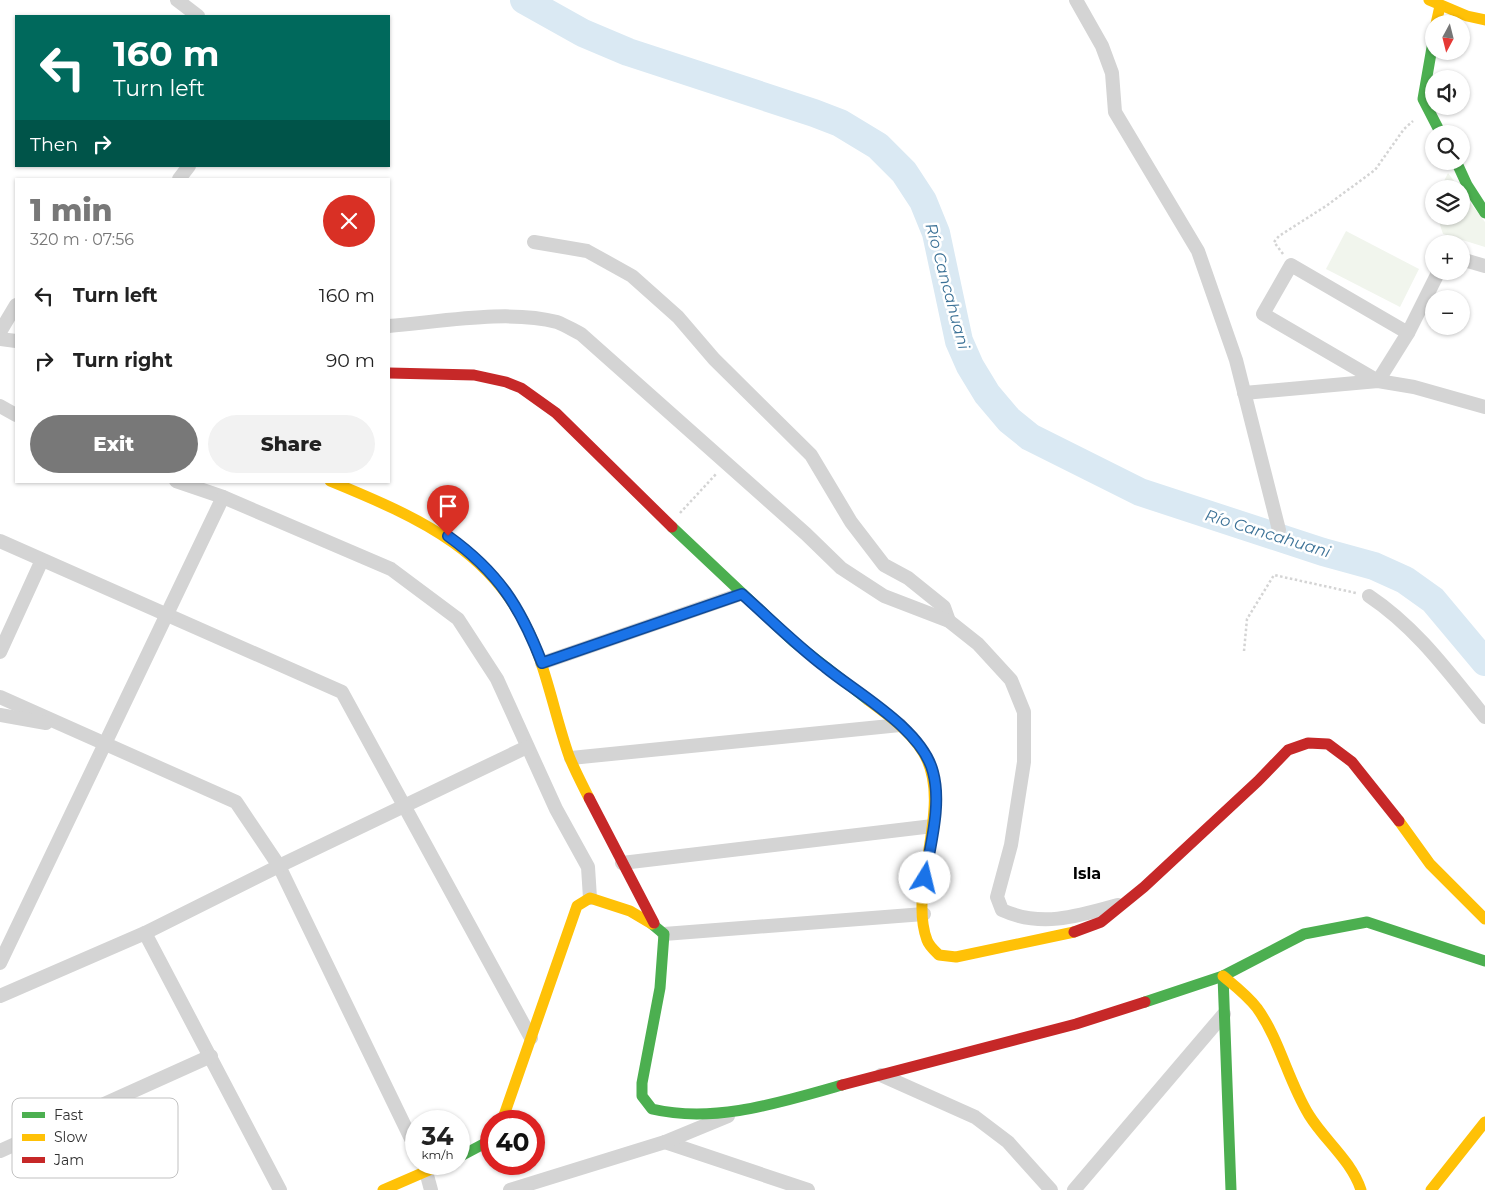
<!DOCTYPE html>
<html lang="en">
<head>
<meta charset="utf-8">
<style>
	body { margin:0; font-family:Montserrat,sans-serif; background:#f2f2f2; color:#222; height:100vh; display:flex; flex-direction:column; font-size:19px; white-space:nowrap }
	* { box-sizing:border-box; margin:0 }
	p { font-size:16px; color:#767676 }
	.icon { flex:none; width:28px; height:28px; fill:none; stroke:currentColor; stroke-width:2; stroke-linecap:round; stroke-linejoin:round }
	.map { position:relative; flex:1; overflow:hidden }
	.sheet { position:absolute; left:15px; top:178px; width:375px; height:305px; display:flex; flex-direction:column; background:#fff; border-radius:0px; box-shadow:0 1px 4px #0004 }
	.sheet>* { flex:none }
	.hud { position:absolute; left:15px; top:15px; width:375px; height:152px; border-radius:0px; box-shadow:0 1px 4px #0004; background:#00695c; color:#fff; overflow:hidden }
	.needle { width:32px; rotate:187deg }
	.tools { position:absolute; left:1425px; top:15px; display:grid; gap:10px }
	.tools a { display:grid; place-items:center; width:45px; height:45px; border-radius:50%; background:#fff; box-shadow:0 1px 4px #0004; font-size:25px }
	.speed { position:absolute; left:405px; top:1110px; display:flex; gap:10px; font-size:25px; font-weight:700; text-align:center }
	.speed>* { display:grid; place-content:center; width:65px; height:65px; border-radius:50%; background:#fff; box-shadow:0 1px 4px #0004; line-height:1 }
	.speed small { font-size:12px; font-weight:400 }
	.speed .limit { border:8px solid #d22; background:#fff; color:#111 }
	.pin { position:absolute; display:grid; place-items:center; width:42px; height:42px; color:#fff; margin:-51px -21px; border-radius:50% 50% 50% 0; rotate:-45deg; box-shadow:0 0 5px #0007 }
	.pin .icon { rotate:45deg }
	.me { position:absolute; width:55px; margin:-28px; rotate:9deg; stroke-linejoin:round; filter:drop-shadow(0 0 4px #0008) }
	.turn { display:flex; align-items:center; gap:18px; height:105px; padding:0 15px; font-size:22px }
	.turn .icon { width:65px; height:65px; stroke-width:2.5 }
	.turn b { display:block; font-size:35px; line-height:42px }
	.then { display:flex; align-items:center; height:48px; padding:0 15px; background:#0003; gap:10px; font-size:19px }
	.round { display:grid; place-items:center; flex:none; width:52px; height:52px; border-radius:26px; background:#f2f2f2 }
	.summary { display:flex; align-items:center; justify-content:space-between; height:85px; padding:0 15px }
	h1 { font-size:30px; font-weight:800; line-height:38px; color:#787878 }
	.button { display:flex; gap:10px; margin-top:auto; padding:10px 15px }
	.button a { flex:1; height:58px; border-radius:30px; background:#787878; color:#fff; font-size:20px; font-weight:800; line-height:58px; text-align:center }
	.button a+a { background:#f2f2f2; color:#222 }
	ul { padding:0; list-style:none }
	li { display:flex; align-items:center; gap:15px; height:65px; padding:0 15px }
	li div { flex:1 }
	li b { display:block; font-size:19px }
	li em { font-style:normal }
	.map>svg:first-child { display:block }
</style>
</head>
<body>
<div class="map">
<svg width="1485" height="1190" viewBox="0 0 1485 1190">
	<rect width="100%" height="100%" fill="#fff"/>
	<!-- green -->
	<g fill="#f1f5ed">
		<path d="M1448,173L1460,189H1440Z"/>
		<path d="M1461,191L1485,222V247L1443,234L1437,216H1461Z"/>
		<path d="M1346,231L1419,269L1400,307L1326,269Z"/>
	</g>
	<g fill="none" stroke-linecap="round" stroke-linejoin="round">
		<!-- river -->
		<path stroke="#dae9f3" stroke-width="28" d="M524,0L583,33L628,52L814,113L840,123L878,146L904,172L923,201L936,233L959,341L970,366L987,394L1009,420L1030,437L1140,492L1323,552L1374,566L1405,580L1433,600L1485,662"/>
		<!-- path -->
		<g stroke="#d4d4d4" stroke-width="2.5" stroke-dasharray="2.5 2.5" stroke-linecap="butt">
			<path d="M1283,254L1274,242L1279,236L1326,206L1375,170L1404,129L1413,121"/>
			<path d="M680,513L717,473"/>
			<path d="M1244,651L1247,619L1274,575L1356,593"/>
		</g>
		<!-- street -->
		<g stroke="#d4d4d4" stroke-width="14">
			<path d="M177,0L198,16"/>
			<path d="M1076,0L1102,46L1112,73L1115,112L1198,251L1236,360L1279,530"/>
			<path d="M179,179L189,166"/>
			<path d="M534,242L587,251L632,276L678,317L714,359L811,455L851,522L884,565L908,578L944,607L949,621"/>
			<path d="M1461,259L1485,266"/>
			<path d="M389,326C439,322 509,309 557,322C565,325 573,330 581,334L806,534L841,568L884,596L949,621L978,644L1011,680L1024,712V762L1011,845L997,897L1002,910C1041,928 1079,916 1118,905"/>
			<path d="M0,332L16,305"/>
			<path d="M0,339L16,341"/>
			<path d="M1378,381L1263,314L1291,265L1408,333"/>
			<path d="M1378,381L1408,333L1439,271"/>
			<path d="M1244,393L1378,381L1414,387L1485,407"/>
			<path d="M0,406L16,415"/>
			<path d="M176,481L223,497L391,569L458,619L497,679L556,809L588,867L590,898"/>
			<path d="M0,541L342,692L531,1038"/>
			<path d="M1369,596C1417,628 1449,673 1485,717"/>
			<path d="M0,652L42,560"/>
			<path d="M542,663L741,594"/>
			<path d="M0,697L236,802L279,866L416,1149"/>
			<path d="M0,715L46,723"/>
			<path d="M571,758L900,725"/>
			<path d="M622,863L933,826"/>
			<path d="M145,933L280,1190"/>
			<path d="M664,934L924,914"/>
			<path d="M0,963L223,497"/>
			<path d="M0,996L145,933L279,866L527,747"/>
			<path d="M881,1075L975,1117L1008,1142L1051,1190"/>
			<path d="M665,1142L808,1190"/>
			<path d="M0,1151L211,1056"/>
			<path d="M424,1164L431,1190"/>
			<path d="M510,1190L665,1142L728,1116"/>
			<path d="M1074,1190L1224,1014"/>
		</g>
		<!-- fast -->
		<g stroke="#4caf50" stroke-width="11">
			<path d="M1434,36L1423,99L1441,134"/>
			<path d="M1456,161L1467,185L1485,213"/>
			<path d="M672,527L794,642L868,700"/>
			<path d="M652,924L664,934L660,988L642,1083V1096L652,1109C715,1124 781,1102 842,1085"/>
			<path d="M1223,976L1231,1190"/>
			<path d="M1145,1002L1223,976L1304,934L1367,922L1485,961"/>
			<path d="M459,1157L491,1140"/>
		</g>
		<!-- slow -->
		<g stroke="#ffc107" stroke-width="11">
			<path d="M1429,0L1467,16L1485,20"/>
			<path d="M1436,24L1440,6"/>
			<path d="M330,481C420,518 501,553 537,651C550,686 557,722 569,756C575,771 582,784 589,798"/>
			<path d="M868,700C887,714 910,731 923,752C955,805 907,887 927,940C929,946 935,951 939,955L956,957L1074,932"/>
			<path d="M1399,821L1430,864L1485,919"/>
			<path d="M1223,976C1235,986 1247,995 1257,1008C1280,1040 1288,1081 1309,1115C1325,1141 1351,1160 1361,1190"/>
			<path d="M502,1121L577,906L590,898L630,911L652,924"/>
			<path d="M383,1190L443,1164"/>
			<path d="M1431,1190L1485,1122"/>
		</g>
		<!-- jam -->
		<g stroke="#c62828" stroke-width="11">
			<path d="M389,373L474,375L506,382L521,388L556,413L672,527"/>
			<path d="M589,798L654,923"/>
			<path d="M1074,932L1101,922L1144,887L1258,781L1288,750L1308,743L1328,744L1352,762L1399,821"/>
			<path d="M842,1085L1076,1024L1145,1002"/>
		</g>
	</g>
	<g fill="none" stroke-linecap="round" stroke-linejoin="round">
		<!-- route casing -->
		<g stroke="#114b97" stroke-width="12">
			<path id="route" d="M448,536C498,572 520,606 542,663L742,594C769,618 796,645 825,667C858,694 922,729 933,772C942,805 930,845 925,878"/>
		</g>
		<!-- route -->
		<use href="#route" stroke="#1a73e8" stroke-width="9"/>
	</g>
	<g text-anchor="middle" stroke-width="5" stroke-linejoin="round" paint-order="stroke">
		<!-- water labels -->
		<g font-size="16" font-style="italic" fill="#3b7196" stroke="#fff">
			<text transform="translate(948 286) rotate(75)" y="6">Río Cancahuani</text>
			<text transform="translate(1268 533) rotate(17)" y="6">Río Cancahuani</text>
		</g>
		<!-- neighbourhood labels -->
		<g font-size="16" font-weight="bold" fill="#000" stroke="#fff">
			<text x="1087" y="879">Isla</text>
		</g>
	</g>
	<!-- legend -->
	<rect x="12" y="1098" width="166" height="80" rx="8" fill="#fff" stroke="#c1c1c1" stroke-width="1"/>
	<rect x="22" y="1112" width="23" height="6" fill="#4caf50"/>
	<rect x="22" y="1134" width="23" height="7" fill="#ffc107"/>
	<rect x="22" y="1157" width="23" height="6" fill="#c62828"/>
	<g font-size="14" fill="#303030">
		<text x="54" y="1120">Fast</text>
		<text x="54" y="1142">Slow</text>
		<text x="54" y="1165">Jam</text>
	</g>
</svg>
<div class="tools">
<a><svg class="needle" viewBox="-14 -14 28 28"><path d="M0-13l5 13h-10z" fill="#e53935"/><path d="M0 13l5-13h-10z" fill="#767676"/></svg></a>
<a><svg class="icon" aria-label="sound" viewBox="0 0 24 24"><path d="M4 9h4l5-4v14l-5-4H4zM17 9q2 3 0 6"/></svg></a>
<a><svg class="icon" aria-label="search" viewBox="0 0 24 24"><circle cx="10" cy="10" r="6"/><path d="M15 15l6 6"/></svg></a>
<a><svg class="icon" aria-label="layers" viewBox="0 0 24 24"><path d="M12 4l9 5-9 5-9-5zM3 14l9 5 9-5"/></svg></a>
<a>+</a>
<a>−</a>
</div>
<div class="speed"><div>34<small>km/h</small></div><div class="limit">40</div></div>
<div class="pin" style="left:448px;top:536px;background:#d93025"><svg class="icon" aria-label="arrive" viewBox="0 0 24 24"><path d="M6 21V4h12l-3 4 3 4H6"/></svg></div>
<svg class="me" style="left:925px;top:878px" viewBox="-20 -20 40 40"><circle r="19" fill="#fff"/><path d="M0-13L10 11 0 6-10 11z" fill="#1a73e8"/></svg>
<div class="hud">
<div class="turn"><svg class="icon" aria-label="left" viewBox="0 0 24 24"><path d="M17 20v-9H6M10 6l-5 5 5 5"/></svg><div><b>160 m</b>Turn left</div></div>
<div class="then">Then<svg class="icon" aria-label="right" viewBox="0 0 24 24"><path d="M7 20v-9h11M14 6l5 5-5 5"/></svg></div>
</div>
<section class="sheet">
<div class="summary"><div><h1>1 min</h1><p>320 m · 07:56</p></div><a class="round" style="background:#d93025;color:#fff"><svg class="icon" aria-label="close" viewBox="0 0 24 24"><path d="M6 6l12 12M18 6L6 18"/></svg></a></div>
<ul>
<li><svg class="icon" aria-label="left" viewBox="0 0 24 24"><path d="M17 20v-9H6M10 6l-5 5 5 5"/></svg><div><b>Turn left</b></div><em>160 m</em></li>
<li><svg class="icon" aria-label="right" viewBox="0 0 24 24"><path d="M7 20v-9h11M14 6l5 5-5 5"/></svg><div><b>Turn right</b></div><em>90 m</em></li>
</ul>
<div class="button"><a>Exit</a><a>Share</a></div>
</section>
</div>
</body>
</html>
